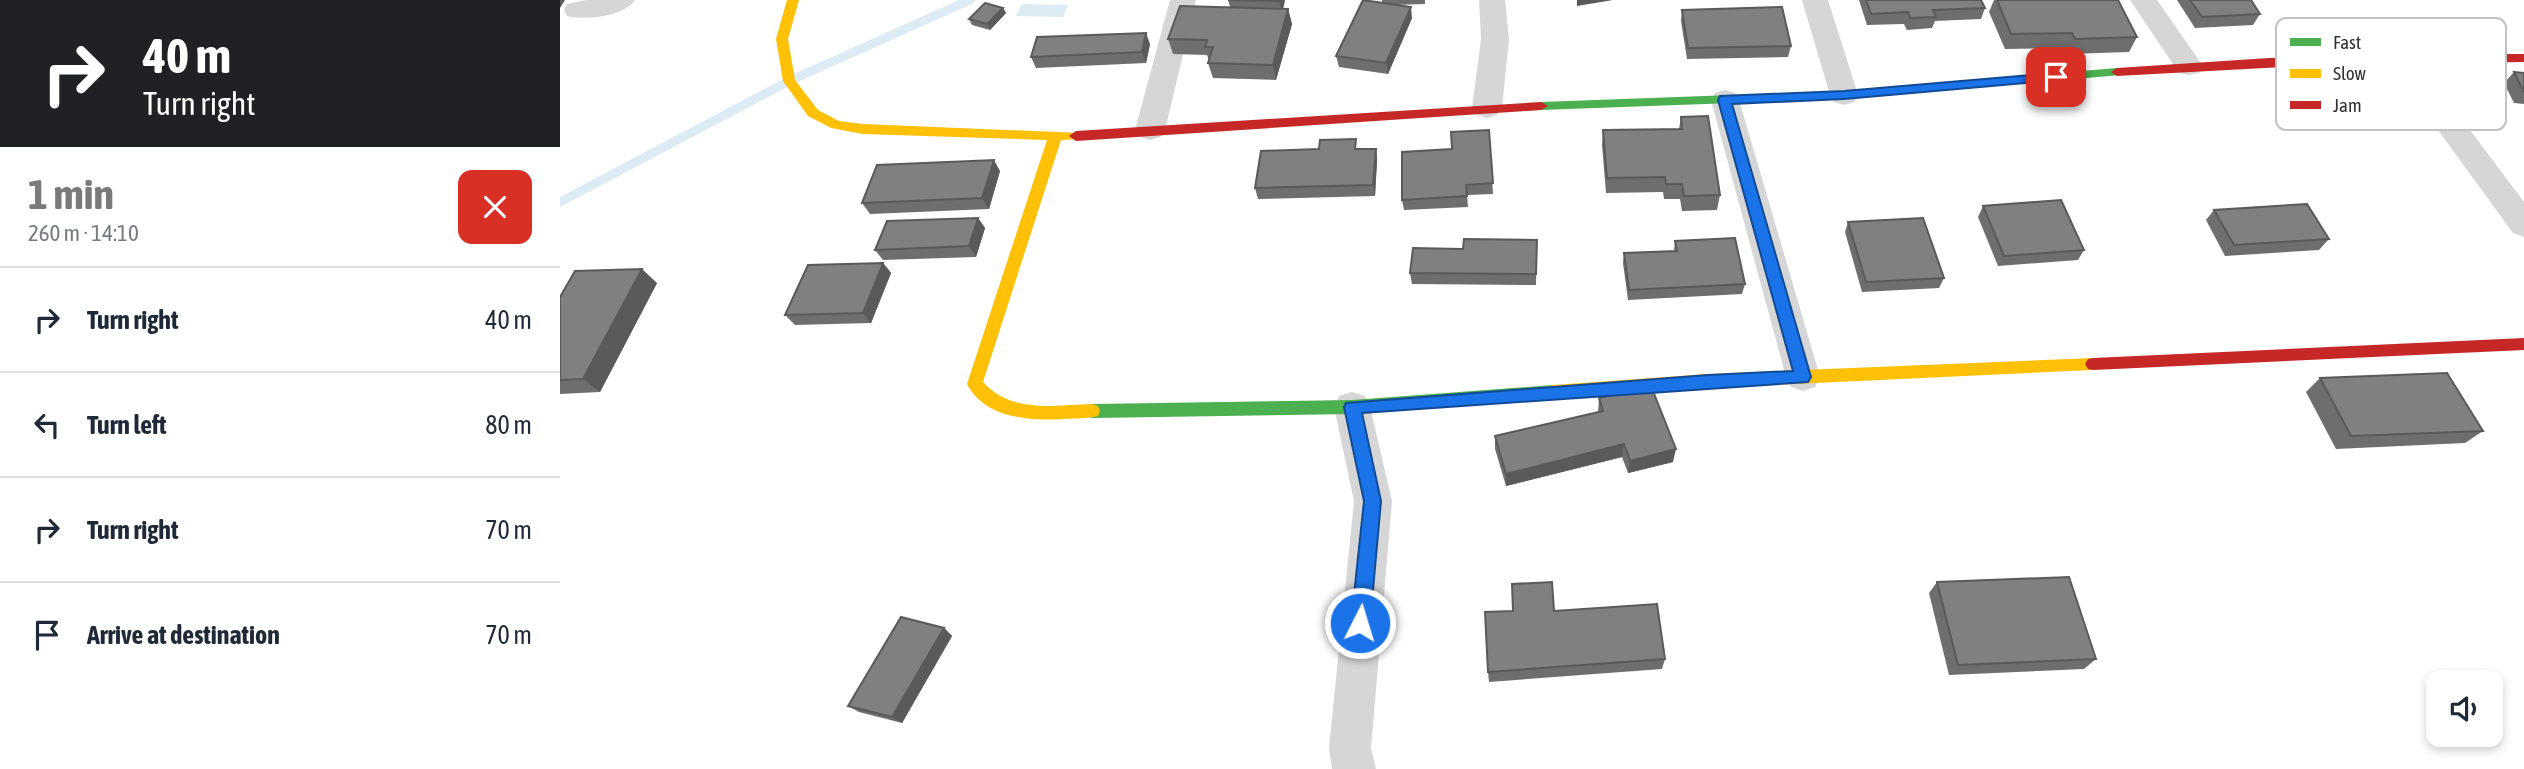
<!DOCTYPE html>
<html lang="en">
<head>
<meta charset="utf-8">
<style>
	body { margin:0; font-family:"Asap Condensed",sans-serif; background:#f6f6f7; color:#1f2937; height:100vh; display:flex; flex-direction:column; font-size:26px; white-space:nowrap }
	* { box-sizing:border-box; margin:0 }
	p { font-size:23px; color:#747a83 }
	.icon { flex:none; width:38px; height:38px; fill:none; stroke:currentColor; stroke-width:2; stroke-linecap:round; stroke-linejoin:round }
	.map { position:relative; flex:1; overflow:hidden }
	.details { display:flex; flex-direction:column; background:#fff; width:560px }
	.details>* { flex:none }
	.guide { background:#202124; color:#fff; overflow:hidden }
	.tools { position:absolute; left:1866px; top:670px; display:grid; gap:14px }
	.tools a { display:grid; place-items:center; width:77px; height:77px; border-radius:14px; background:#fff; box-shadow:0 4px 10px #0003; font-size:35px }
	.pin { position:absolute; display:grid; place-items:center; width:60px; height:60px; color:#fff; margin:-30px; border-radius:14px; box-shadow:0 4px 10px #0006 }
	.me { position:absolute; width:77px; margin:-38px; rotate:5deg; stroke-linejoin:round; filter:drop-shadow(0 0 5px #0008) }
	.turn { display:flex; align-items:center; gap:24px; height:147px; padding:0 28px; font-size:32px }
	.turn .icon { width:91px; height:91px; stroke-width:2.5 }
	.turn b { display:block; font-size:49px; line-height:60px }
	.round { display:grid; place-items:center; flex:none; width:74px; height:74px; border-radius:14px; background:#f6f6f7 }
	.summary { display:flex; align-items:center; justify-content:space-between; height:119px; padding:0 28px }
	h1 { font-size:42px; font-weight:700; line-height:52px; color:#7a7a7a }
	ul { padding:0; list-style:none }
	li { display:flex; align-items:center; gap:21px; height:105px; padding:0 28px; border-top:2px solid #e0e1e3 }
	li div { flex:1 }
	li b { display:block; font-size:26px }
	li em { font-style:normal }
	main { display:flex; flex:1; min-height:0 }
	.map>svg:first-child { display:block }
</style>
</head>
<body>
<main>
<section class="details">
<div class="guide">
<div class="turn"><svg class="icon" aria-label="right" viewBox="0 0 24 24"><path d="M7 20v-9h11M14 6l5 5-5 5"/></svg><div><b>40 m</b>Turn right</div></div>
</div>
<div class="summary"><div><h1>1 min</h1><p>260 m · 14:10</p></div><a class="round" style="background:#d93025;color:#fff"><svg class="icon" aria-label="close" viewBox="0 0 24 24"><path d="M6 6l12 12M18 6L6 18"/></svg></a></div>
<ul>
<li><svg class="icon" aria-label="right" viewBox="0 0 24 24"><path d="M7 20v-9h11M14 6l5 5-5 5"/></svg><div><b>Turn right</b></div><em>40 m</em></li>
<li><svg class="icon" aria-label="left" viewBox="0 0 24 24"><path d="M17 20v-9H6M10 6l-5 5 5 5"/></svg><div><b>Turn left</b></div><em>80 m</em></li>
<li><svg class="icon" aria-label="right" viewBox="0 0 24 24"><path d="M7 20v-9h11M14 6l5 5-5 5"/></svg><div><b>Turn right</b></div><em>70 m</em></li>
<li><svg class="icon" aria-label="arrive" viewBox="0 0 24 24"><path d="M6 21V4h12l-3 4 3 4H6"/></svg><div><b>Arrive at destination</b></div><em>70 m</em></li>
</ul>
</section>
<div class="map">
<svg width="1964" height="769" viewBox="0 0 1964 769">
	<rect width="100%" height="100%" fill="#fff"/>
	<!-- water -->
	<path fill="#dcebf4" d="M462,4L508,5L503,17L456,16Z"/>
	<g fill="none" stroke-linecap="round" stroke-linejoin="round">
		<!-- stream -->
		<path stroke="#dcebf4" stroke-width="9" d="M0,202L229,81L410,0"/>
		<!-- street -->
		<g fill="#d6d6d6" fill-rule="evenodd">
			<path d="M26,0H75C65,16 25,21 7,16L4,10L7,4Z"/>
			<path d="M610,0H636L605,130L600,137L590,140L580,137L575,130Z"/>
			<path d="M919,0H945L949,39L942,108L937,115L927,118L917,115L912,108L921,39Z"/>
			<path d="M1242,0H1268L1298,95L1294,102L1284,105L1274,102L1270,95Z"/>
			<path d="M1570,0H1597L1643,66L1639,73L1629,75L1619,73Z"/>
			<path d="M1840,48L1850,50L1964,202V237L1953,233L1830,64L1826,57L1830,50Z"/>
			<path d="M1165,90L1175,93L1179,100L1260,377L1255,387L1243,391L1231,387L1226,377L1151,100L1155,93Z"/>
			<path d="M792,392L805,396L810,407L832,501L811,748L816,769H772L769,748L794,501L774,407L779,396Z"/>
		</g>
		<!-- fast -->
		<g fill="#4caf50" fill-rule="evenodd">
			<path d="M1557,68L1563,72L1561,75L1284,99L981,110L974,106L981,102L1284,91Z"/>
			<path d="M993,385L999,387L1001,392L999,397L993,399L792,414L532,418L526,416L524,411L526,406L532,404L792,400Z"/>
		</g>
		<!-- slow -->
		<g fill="#ffc107" fill-rule="evenodd">
			<path d="M227,0H239L228,39L235,80L258,110L279,121L303,124L521,133V139L501,140L423,382C452,414 493,405 532,404L538,406L540,411L538,416C527,419 516,418 505,419C471,421 425,419 407,384L487,140L303,134L271,128L248,116L223,81L216,39Z"/>
			<path d="M1533,358L1538,359L1541,364L1538,369L1533,370L1148,388L993,399L987,397L985,392L987,387L993,385L1148,374Z"/>
		</g>
		<!-- jam -->
		<g fill="#c62828" fill-rule="evenodd">
			<path d="M1913,54H1964V62L1760,65L1557,76L1551,72L1557,68L1709,58Z"/>
			<path d="M981,102L988,106L981,110L516,141L509,136L516,131Z"/>
			<path d="M1964,338V350L1533,370L1528,369L1525,364L1528,359L1533,358Z"/>
		</g>
	</g>
	<!-- wall -->
	<g fill="#6e6e6e">
		<path d="M668,0H725L723,9H728L732,24L716,80L653,78L648,63L649,60L647,55L613,54L608,39L670,7Z"/>
		<path d="M822,0H865V4L833,5L852,18L828,74L779,67L776,56L822,3Z"/>
		<path d="M1299,0H1421L1425,8L1421,19L1375,21L1372,28L1347,30L1344,24L1307,25Z"/>
		<path d="M1434,0H1558L1577,37L1569,52L1508,54L1505,48L1445,49L1429,12Z"/>
		<path d="M1617,0H1691L1700,14L1693,25L1635,28Z"/>
		<path d="M443,8L446,13L430,30L412,25L409,19Z"/>
		<path d="M1122,10L1231,46L1228,57L1127,59L1121,21Z"/>
		<path d="M590,44L586,63L476,68L471,57Z"/>
		<path d="M1954,72L1964,73V104L1954,103L1944,83Z"/>
		<path d="M1121,117L1160,195L1157,210L1122,211L1120,199H1104L1103,192L1046,193L1042,145L1043,130L1119,129Z"/>
		<path d="M929,130L933,194L907,195L908,207L844,210L842,200L892,149Z"/>
		<path d="M798,149H816L817,160L815,196L698,199L695,188Z"/>
		<path d="M440,171L429,209L310,214L302,203Z"/>
		<path d="M1423,206L1524,250L1518,260L1438,266L1418,217Z"/>
		<path d="M1654,210L1769,239L1759,250L1665,256L1646,220Z"/>
		<path d="M418,218L425,228L416,257L323,260L315,250Z"/>
		<path d="M1288,222L1384,278L1379,288L1302,292L1285,232Z"/>
		<path d="M977,240L976,285L852,284L850,273L903,249Z"/>
		<path d="M1115,241L1185,284L1182,294L1068,300L1063,263L1064,253L1114,251Z"/>
		<path d="M323,263L331,273L311,323L235,325L225,315Z"/>
		<path d="M97,283L40,392L0,394V297Z"/>
		<path d="M1760,378L1923,431L1905,443L1776,449L1746,392Z"/>
		<path d="M1039,398L1113,462L1068,473L1062,457L946,486L935,449V436L1038,412Z"/>
		<path d="M1377,582L1536,659L1524,669L1389,675L1369,593Z"/>
		<path d="M384,628L392,636L342,723L299,712L288,706Z"/>
		<path d="M1105,659L1102,669L929,682L928,672Z"/>
	</g>
	<!-- shaded-wall -->
	<g fill="#5a5a5a">
		<path d="M0,0H5L0,8Z"/>
		<path d="M719,0H725L722,12L719,1Z"/>
		<path d="M1017,0H1053L1017,6Z"/>
		<path d="M851,7L852,18L828,74L826,63Z"/>
		<path d="M443,8L446,13L430,30L427,24Z"/>
		<path d="M728,9L732,24L716,80L713,65Z"/>
		<path d="M586,33L590,44L586,63L582,52Z"/>
		<path d="M816,149L817,160L815,196L813,185Z"/>
		<path d="M434,160L440,171L429,209L422,198Z"/>
		<path d="M418,218L425,228L416,257L409,246Z"/>
		<path d="M323,263L331,273L311,323L303,313Z"/>
		<path d="M82,269L97,283L40,392L23,379Z"/>
		<path d="M1064,444L1062,457L946,486V474Z"/>
		<path d="M1116,449L1113,462L1068,473L1070,461Z"/>
		<path d="M384,628L392,636L342,723L332,717Z"/>
	</g>
	<!-- building -->
	<g fill="#808080" stroke="#5a5a5a" stroke-width="2">
		<path d="M668,0H719V1Z"/>
		<path d="M803,0L851,7L826,63L776,56Z"/>
		<path d="M1306,0H1421L1425,8L1373,10L1376,17L1350,18L1348,12L1311,14Z"/>
		<path d="M1437,0H1558L1577,37L1515,39L1512,33L1451,34Z"/>
		<path d="M1630,0H1691L1700,14L1642,17Z"/>
		<path d="M425,3L443,8L427,24L409,19Z"/>
		<path d="M620,6L728,9L713,65L648,63L653,47H645L647,40L608,39Z"/>
		<path d="M1222,7L1231,46L1128,48L1122,10Z"/>
		<path d="M586,33L582,52L471,57L477,37Z"/>
		<path d="M1954,72L1964,73V92Z"/>
		<path d="M1148,116L1160,195L1124,196L1122,184H1106L1105,177L1047,178L1043,130L1122,129L1121,117Z"/>
		<path d="M929,130L933,183L906,185L907,196L842,200V152L892,149L891,132Z"/>
		<path d="M796,139L795,149H816L813,185L695,188L701,151L759,149L760,140Z"/>
		<path d="M434,160L422,198L302,203L317,165Z"/>
		<path d="M1501,200L1524,250L1444,256L1423,206Z"/>
		<path d="M1747,204L1769,239L1674,245L1654,210Z"/>
		<path d="M418,218L409,246L315,250L327,221Z"/>
		<path d="M1363,218L1384,278L1306,282L1288,222Z"/>
		<path d="M1175,238L1185,284L1069,290L1064,253L1117,251L1115,241Z"/>
		<path d="M904,239L977,240L976,274L850,273L853,248L903,249Z"/>
		<path d="M323,263L303,313L225,315L248,265Z"/>
		<path d="M82,269L23,379L0,380V297L15,271Z"/>
		<path d="M1887,373L1923,431L1791,436L1760,378Z"/>
		<path d="M1091,386L1116,449L1070,461L1064,444L946,474L935,436L1043,411L1039,398Z"/>
		<path d="M1509,577L1536,659L1398,665L1377,582Z"/>
		<path d="M992,582L994,611L1097,604L1105,659L928,672L925,612L953,611L952,584Z"/>
		<path d="M341,617L384,628L332,717L288,706Z"/>
	</g>
	<!-- route -->
	<path fill="#1a73e8" stroke="#114b97" stroke-width="2" d="M1496,73L1503,77L1501,80L1284,99L1172,104L1251,377L1248,382L802,413L821,501L810,623L807,629L800,632L794,629L791,623L804,501L784,407L786,403L1148,375L1233,371L1158,100L1160,96L1284,91Z"/>
	<!-- legend -->
	<rect x="1716" y="18" width="230" height="112" rx="10" fill="#fff" stroke="#c2c2c2" stroke-width="2"/>
	<rect x="1730" y="38" width="31" height="8" fill="#4caf50"/>
	<rect x="1730" y="69" width="31" height="9" fill="#ffc107"/>
	<rect x="1730" y="101" width="31" height="8" fill="#c62828"/>
	<g font-size="19" fill="#323232">
		<text x="1773" y="49">Fast</text>
		<text x="1773" y="80">Slow</text>
		<text x="1773" y="112">Jam</text>
	</g>
</svg>
<div class="tools">
<a><svg class="icon" aria-label="sound" viewBox="0 0 24 24"><path d="M4 9h4l5-4v14l-5-4H4zM17 9q2 3 0 6"/></svg></a>
</div>
<div class="pin" style="left:1496px;top:77px;background:#d93025"><svg class="icon" aria-label="arrive" viewBox="0 0 24 24"><path d="M6 21V4h12l-3 4 3 4H6"/></svg></div>
<svg class="me" style="left:800px;top:623px" viewBox="-20 -20 40 40"><circle r="17" fill="#1a73e8" stroke="#fff" stroke-width="3"/><path d="M0-11L8 9 0 5-8 9z" fill="#fff"/></svg>
</div>
</main>
</body>
</html>
